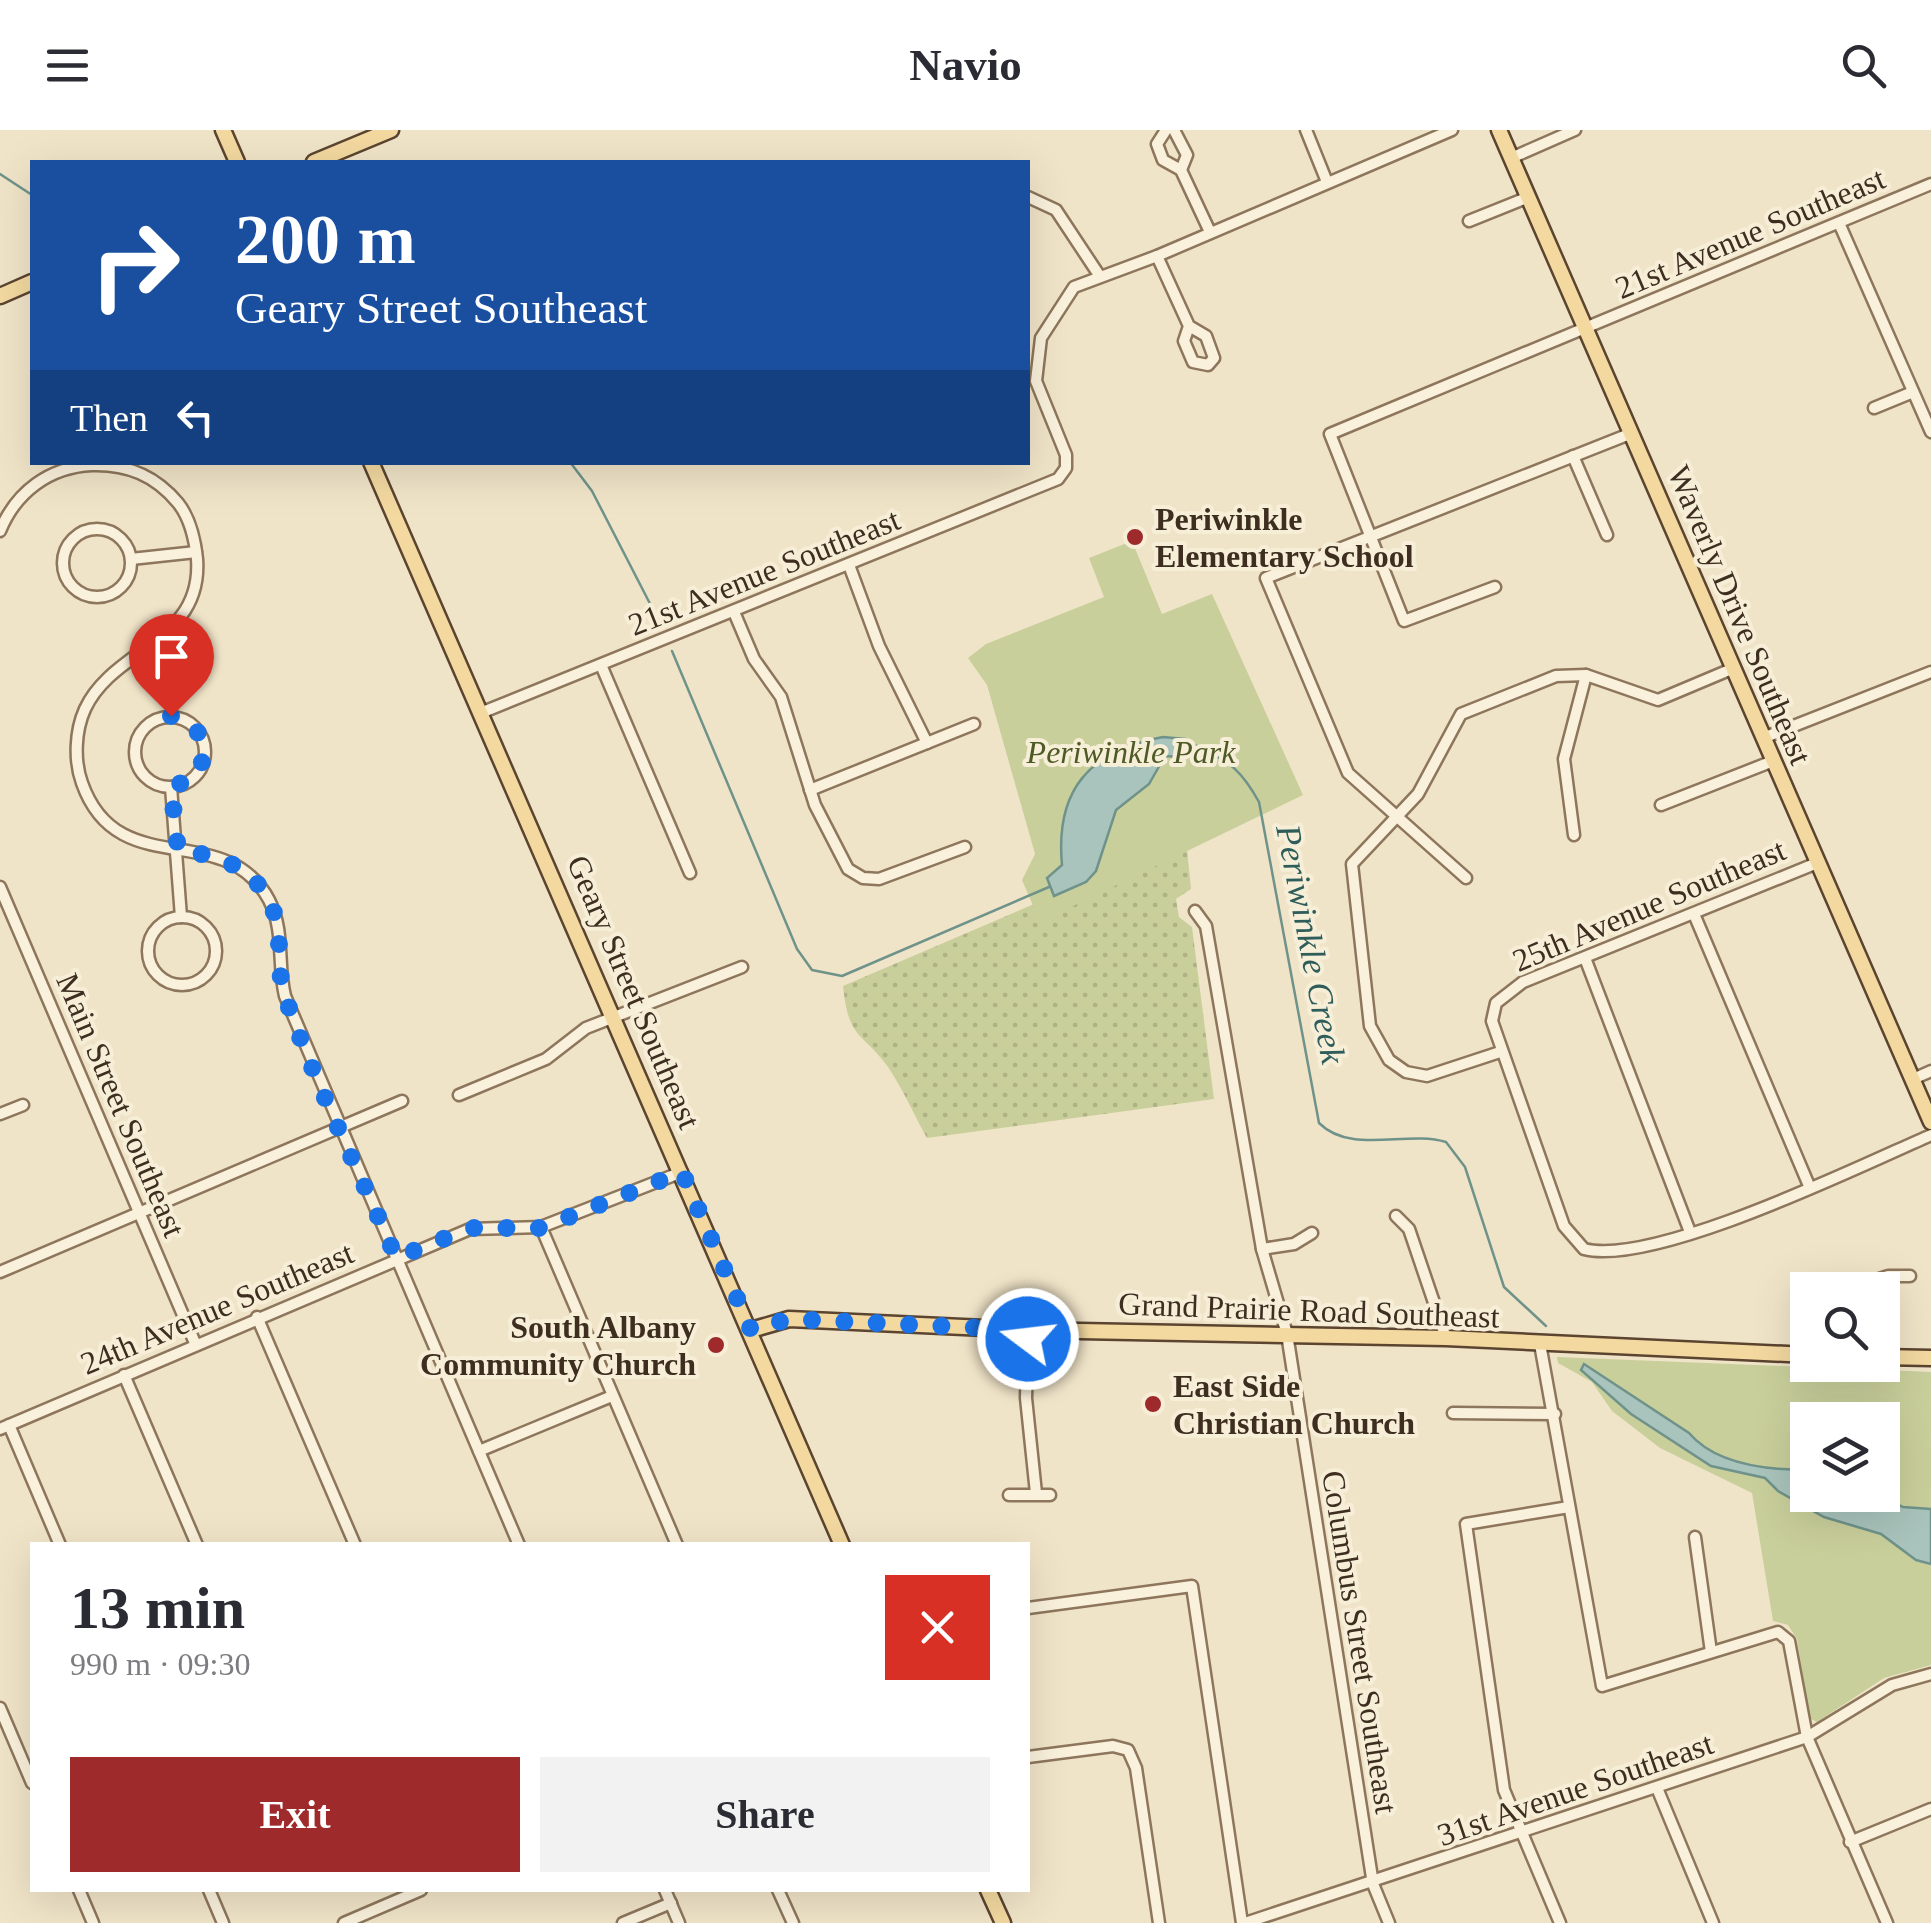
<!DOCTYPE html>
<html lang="en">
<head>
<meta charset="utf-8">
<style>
	body { margin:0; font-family:"Times New Roman",serif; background:#f2f2f3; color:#2b2b33; height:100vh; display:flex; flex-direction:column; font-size:38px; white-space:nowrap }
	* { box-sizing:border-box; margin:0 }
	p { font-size:32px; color:#7c7c81 }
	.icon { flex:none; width:55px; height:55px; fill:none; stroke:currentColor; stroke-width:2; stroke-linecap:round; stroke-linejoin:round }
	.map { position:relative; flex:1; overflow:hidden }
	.details { position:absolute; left:30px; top:1412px; width:1000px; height:350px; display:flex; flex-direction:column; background:#fff; border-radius:0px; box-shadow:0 10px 40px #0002 }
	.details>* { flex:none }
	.banner { position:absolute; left:30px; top:30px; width:1000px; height:305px; border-radius:0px; box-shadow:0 10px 40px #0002; background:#1a4fa0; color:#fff; overflow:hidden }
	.buttons { position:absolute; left:1790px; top:1142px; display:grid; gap:20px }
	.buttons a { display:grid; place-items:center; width:110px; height:110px; border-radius:0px; background:#fff; box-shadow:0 10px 40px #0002; font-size:50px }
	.pin { position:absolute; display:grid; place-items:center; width:85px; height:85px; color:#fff; margin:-102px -42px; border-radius:50% 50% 50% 0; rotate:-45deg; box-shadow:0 0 10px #0007 }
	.pin .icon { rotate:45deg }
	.me { position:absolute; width:110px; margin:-55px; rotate:285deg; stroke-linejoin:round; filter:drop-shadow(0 0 8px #0008) }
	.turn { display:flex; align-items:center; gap:35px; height:210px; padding:0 40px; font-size:45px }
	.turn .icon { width:130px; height:130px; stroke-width:2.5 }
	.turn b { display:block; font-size:70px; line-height:85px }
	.then { display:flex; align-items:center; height:95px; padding:0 40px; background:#0003; gap:20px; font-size:38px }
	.round { display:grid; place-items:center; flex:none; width:105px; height:105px; border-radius:0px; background:#f2f2f3 }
	.overview { display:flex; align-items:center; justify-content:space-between; height:170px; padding:0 40px }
	h1 { font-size:60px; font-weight:800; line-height:75px }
	.cta { display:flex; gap:20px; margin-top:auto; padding:20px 40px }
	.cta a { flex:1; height:115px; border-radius:0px; background:#9e2a2b; color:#fff; font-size:40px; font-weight:800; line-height:115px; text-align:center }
	.cta a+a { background:#f2f2f3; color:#2b2b33 }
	header { display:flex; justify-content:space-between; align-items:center; height:130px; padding:0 40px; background:#fff; font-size:45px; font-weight:800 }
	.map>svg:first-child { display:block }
</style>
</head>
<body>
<header><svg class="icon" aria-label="menu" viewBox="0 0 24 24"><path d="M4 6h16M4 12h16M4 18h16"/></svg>Navio<svg class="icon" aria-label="search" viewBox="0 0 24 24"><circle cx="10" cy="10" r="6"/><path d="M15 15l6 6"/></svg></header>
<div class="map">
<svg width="1931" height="1793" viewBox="0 0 1931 1793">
	<defs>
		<pattern id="grass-dots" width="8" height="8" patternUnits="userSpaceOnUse" patternTransform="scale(2.5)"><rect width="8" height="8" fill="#c9cf9b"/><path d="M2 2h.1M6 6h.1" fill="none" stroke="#aeb285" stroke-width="1.8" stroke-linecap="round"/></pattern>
	</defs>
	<rect width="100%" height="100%" fill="#f0e4c8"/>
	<!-- grass -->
	<path fill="url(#grass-dots)" d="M1186,709L1191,759L1176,769L1179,787L1192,797L1214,969L927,1008C914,985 903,959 888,937C861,900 849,911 843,856Z"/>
	<!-- park -->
	<g fill="#c9cf9b" fill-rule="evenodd">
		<path d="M1132,411L1162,484L1212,464L1303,665L1040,792L1022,750L1035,724L987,555L968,528L986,514L1104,467L1089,428Z"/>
		<path d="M1557,1227L1931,1242V1535L1884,1548L1817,1592L1809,1588L1797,1509L1788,1495L1773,1491L1752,1363L1660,1318L1612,1281L1592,1252L1558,1233ZM1808,1290H1882V1365H1808Z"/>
	</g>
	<!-- water -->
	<g fill="#a9c4bc" stroke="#6f938a" stroke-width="2.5">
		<path d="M1163,607L1185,609L1200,618L1197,628L1165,626L1149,654L1116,680L1096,741L1086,752L1054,766L1047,748L1062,735C1055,660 1089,621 1163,607Z"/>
		<path d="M1584,1234L1689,1303C1716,1335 1769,1340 1807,1340L1808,1365H1875L1903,1377L1931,1379V1434L1916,1430L1881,1404L1824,1387L1778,1361L1765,1348L1711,1336L1631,1284L1581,1240Z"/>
	</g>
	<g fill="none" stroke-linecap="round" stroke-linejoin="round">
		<!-- stream -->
		<g stroke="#6f938a" stroke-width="2.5">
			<path d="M0,44L32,65"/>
			<path d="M570,332L592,361L662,497"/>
			<path d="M672,521L797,819L812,840L842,846L1049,757"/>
			<path d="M1198,621C1229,627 1244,645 1259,672L1319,993C1351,1025 1407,1000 1446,1012L1465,1037L1504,1157L1546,1196"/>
		</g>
		<!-- minor casing -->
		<g stroke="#8d765c" stroke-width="15">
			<g id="minor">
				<path d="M1166,0L1157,14L1163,30L1181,40L1210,102"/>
				<path d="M1174,0L1187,25L1181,40"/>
				<path d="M1306,0L1327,52"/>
				<path d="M1511,28L1575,0"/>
				<path d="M1028,67L1056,80L1099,145"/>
				<path d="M1469,91L1529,67"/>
				<path d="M1839,93L1931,302"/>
				<path d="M1157,126L1189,196L1184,211L1193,232L1208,235L1214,228L1206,206L1189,196"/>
				<path d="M1874,278L1913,262"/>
				<path d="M1573,326L1607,405"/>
				<circle cx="97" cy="433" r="34"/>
				<path d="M0,401C16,362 49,337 92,335C127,334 155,345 178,373C190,388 195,410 197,429C203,512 113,518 85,579C75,601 74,631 82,653C118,755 225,687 269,770C285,801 277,833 285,866L519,1415"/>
				<path d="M131,429L196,422"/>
				<path d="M849,435L879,516L927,613"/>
				<path d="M1495,457L1404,491L1330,304L1931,54"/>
				<path d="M734,482L754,529L781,567L815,675L848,739L863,748L879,749L965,717"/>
				<path d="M601,535L690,743"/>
				<path d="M483,582L1058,349L1066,338V325L1036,251L1041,208L1074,157L1157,126L1452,0"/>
				<circle cx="170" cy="622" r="35"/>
				<path d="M1763,608L1931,542"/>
				<path d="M171,657L181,787"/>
				<path d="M810,660L974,594"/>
				<path d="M1661,675L1773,631"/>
				<path d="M1574,705L1564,629L1586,545"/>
				<path d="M1817,733L1523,852L1496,873L1492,891L1564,1096L1584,1119C1654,1137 1860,1036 1931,1005"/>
				<path d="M1466,748L1348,643L1266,448L1632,303"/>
				<path d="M0,757L195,1213"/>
				<path d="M1195,781L1206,796L1262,1119L1287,1204L1373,1754L1389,1793"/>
				<path d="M1694,784L1810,1058"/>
				<circle cx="182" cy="821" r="34"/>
				<path d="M1585,828L1690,1102"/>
				<path d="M1500,922L1427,946L1406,942L1389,930L1370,896L1352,734L1418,664L1461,584L1556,546L1586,545L1658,570L1734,538"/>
				<path d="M1913,949L1931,941"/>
				<path d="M459,965L546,929L586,898L742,837"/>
				<path d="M0,984L23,975"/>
				<path d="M1396,1086L1409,1099L1446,1208"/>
				<path d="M541,1097L677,1415"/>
				<path d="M1262,1119L1294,1114L1312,1103"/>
				<path d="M0,1142L402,971"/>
				<path d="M1847,1160L1888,1146H1910"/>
				<path d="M257,1187L355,1415"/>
				<path d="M1028,1200L1026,1268L1036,1363"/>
				<path d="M1540,1214L1602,1556L1778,1502L1789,1511L1807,1607L1887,1793"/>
				<path d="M124,1245L197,1415"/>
				<path d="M1453,1283L1555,1284"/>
				<path d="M9,1295L60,1415"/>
				<path d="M0,1299L470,1099L541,1097L682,1042"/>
				<path d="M479,1321L612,1266"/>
				<path d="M1009,1365H1050"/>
				<path d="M1695,1407L1711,1522"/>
				<path d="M1028,1478L1192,1456L1242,1793"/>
				<path d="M0,1578L32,1653"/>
				<path d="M1028,1627L1113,1616L1128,1620L1136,1638L1159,1793"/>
				<path d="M1657,1658L1713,1793"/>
				<path d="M1850,1712L1931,1679"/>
				<path d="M79,1760L93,1793"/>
				<path d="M209,1760L223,1793"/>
				<path d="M665,1760L679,1793"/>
				<path d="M778,1760L793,1793"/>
				<path d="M344,1793L421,1760"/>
				<path d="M623,1793L671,1773"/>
				<path d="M1245,1793L1807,1607L1892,1555L1931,1544"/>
				<path d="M1560,1793L1504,1660L1466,1394L1569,1377"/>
			</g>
		</g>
		<!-- major casing -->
		<g stroke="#5b4430" stroke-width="19">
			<g id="major">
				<path d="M223,0L237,32"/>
				<path d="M1499,0L1931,992"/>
				<path d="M314,32L391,0"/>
				<path d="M0,166L32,152"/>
				<path d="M371,332L842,1415"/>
				<path d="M751,1200L789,1189L1028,1200L1446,1208L1808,1225"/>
				<path d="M1882,1227L1931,1228"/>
				<path d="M988,1760L1003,1793"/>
			</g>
		</g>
		<!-- minor -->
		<use href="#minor" stroke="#faf1dc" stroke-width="10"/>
		<!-- major -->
		<use href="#major" stroke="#f3d9a0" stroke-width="14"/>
	</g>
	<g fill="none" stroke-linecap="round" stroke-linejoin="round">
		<!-- route -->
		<path stroke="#1a73e8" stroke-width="18" stroke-dasharray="0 32.4" d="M171,586L196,598L206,624L194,648L171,657L178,720C215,725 249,734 268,769C286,801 274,834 285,866C315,955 360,1042 396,1128L470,1098H541L682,1042L751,1200L789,1189L1028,1200V1209"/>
	</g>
	<!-- markers -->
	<g fill="#9e2a2b" stroke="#f7eed8" stroke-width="4">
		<circle cx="1135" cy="407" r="10"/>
		<circle cx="716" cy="1215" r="10"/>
		<circle cx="1153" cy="1274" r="10"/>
	</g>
	<g text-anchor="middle" stroke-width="8" stroke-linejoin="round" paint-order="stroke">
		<!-- street labels -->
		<g font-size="32" fill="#3d2e20" stroke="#f7eed8">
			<text transform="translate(1750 103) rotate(-23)" y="11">21st Avenue Southeast</text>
			<text transform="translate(764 442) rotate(-22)" y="11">21st Avenue Southeast</text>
			<text transform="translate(1740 485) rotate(67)" y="11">Waverly Drive Southeast</text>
			<text transform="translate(1649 775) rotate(-23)" y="11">25th Avenue Southeast</text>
			<text transform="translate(634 862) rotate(67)" y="11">Geary Street Southeast</text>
			<text transform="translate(121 975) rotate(67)" y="11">Main Street Southeast</text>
			<text transform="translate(217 1178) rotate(-23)" y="11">24th Avenue Southeast</text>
			<text transform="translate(1309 1180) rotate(2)" y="11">Grand Prairie Road Southeast</text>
			<text transform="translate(1360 1512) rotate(81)" y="11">Columbus Street Southeast</text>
			<text transform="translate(1575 1659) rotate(-19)" y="11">31st Avenue Southeast</text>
		</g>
		<!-- poi labels -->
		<g font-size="32" font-weight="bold" fill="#3d2e20" stroke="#f7eed8" text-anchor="start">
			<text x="1155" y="400">Periwinkle<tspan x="1155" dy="37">Elementary School</tspan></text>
			<text x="696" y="1208" text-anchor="end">South Albany<tspan x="696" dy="37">Community Church</tspan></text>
			<text x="1173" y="1267">East Side<tspan x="1173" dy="37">Christian Church</tspan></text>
		</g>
		<!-- park labels -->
		<g font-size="32" font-style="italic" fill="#4d5a26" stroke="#f7eed8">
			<text x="1131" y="633">Periwinkle Park</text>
		</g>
		<!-- water labels -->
		<g font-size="35" font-style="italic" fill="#2f5d5a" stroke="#f7eed8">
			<text transform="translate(1311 814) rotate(79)" y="12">Periwinkle Creek</text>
		</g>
	</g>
</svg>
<div class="buttons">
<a><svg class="icon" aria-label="search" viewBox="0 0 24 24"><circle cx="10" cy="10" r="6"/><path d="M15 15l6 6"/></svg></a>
<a><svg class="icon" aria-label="layers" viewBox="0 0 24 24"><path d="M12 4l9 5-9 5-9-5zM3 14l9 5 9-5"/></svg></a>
</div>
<div class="pin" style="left:171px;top:586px;background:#d93025"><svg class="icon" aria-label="arrive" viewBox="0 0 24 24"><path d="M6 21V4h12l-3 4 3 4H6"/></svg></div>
<svg class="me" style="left:1028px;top:1209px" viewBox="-20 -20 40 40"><circle r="17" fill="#1a73e8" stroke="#fff" stroke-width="3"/><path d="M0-11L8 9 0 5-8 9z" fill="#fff"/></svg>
<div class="banner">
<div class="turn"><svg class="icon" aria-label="right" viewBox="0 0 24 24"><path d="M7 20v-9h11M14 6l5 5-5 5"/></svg><div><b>200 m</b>Geary Street Southeast</div></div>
<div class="then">Then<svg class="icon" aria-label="left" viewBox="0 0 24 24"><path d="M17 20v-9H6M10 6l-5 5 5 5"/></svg></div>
</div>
<section class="details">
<div class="overview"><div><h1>13 min</h1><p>990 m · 09:30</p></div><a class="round" style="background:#d93025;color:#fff"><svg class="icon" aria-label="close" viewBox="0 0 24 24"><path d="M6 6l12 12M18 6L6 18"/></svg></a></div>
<div class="cta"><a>Exit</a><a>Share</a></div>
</section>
</div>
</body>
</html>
